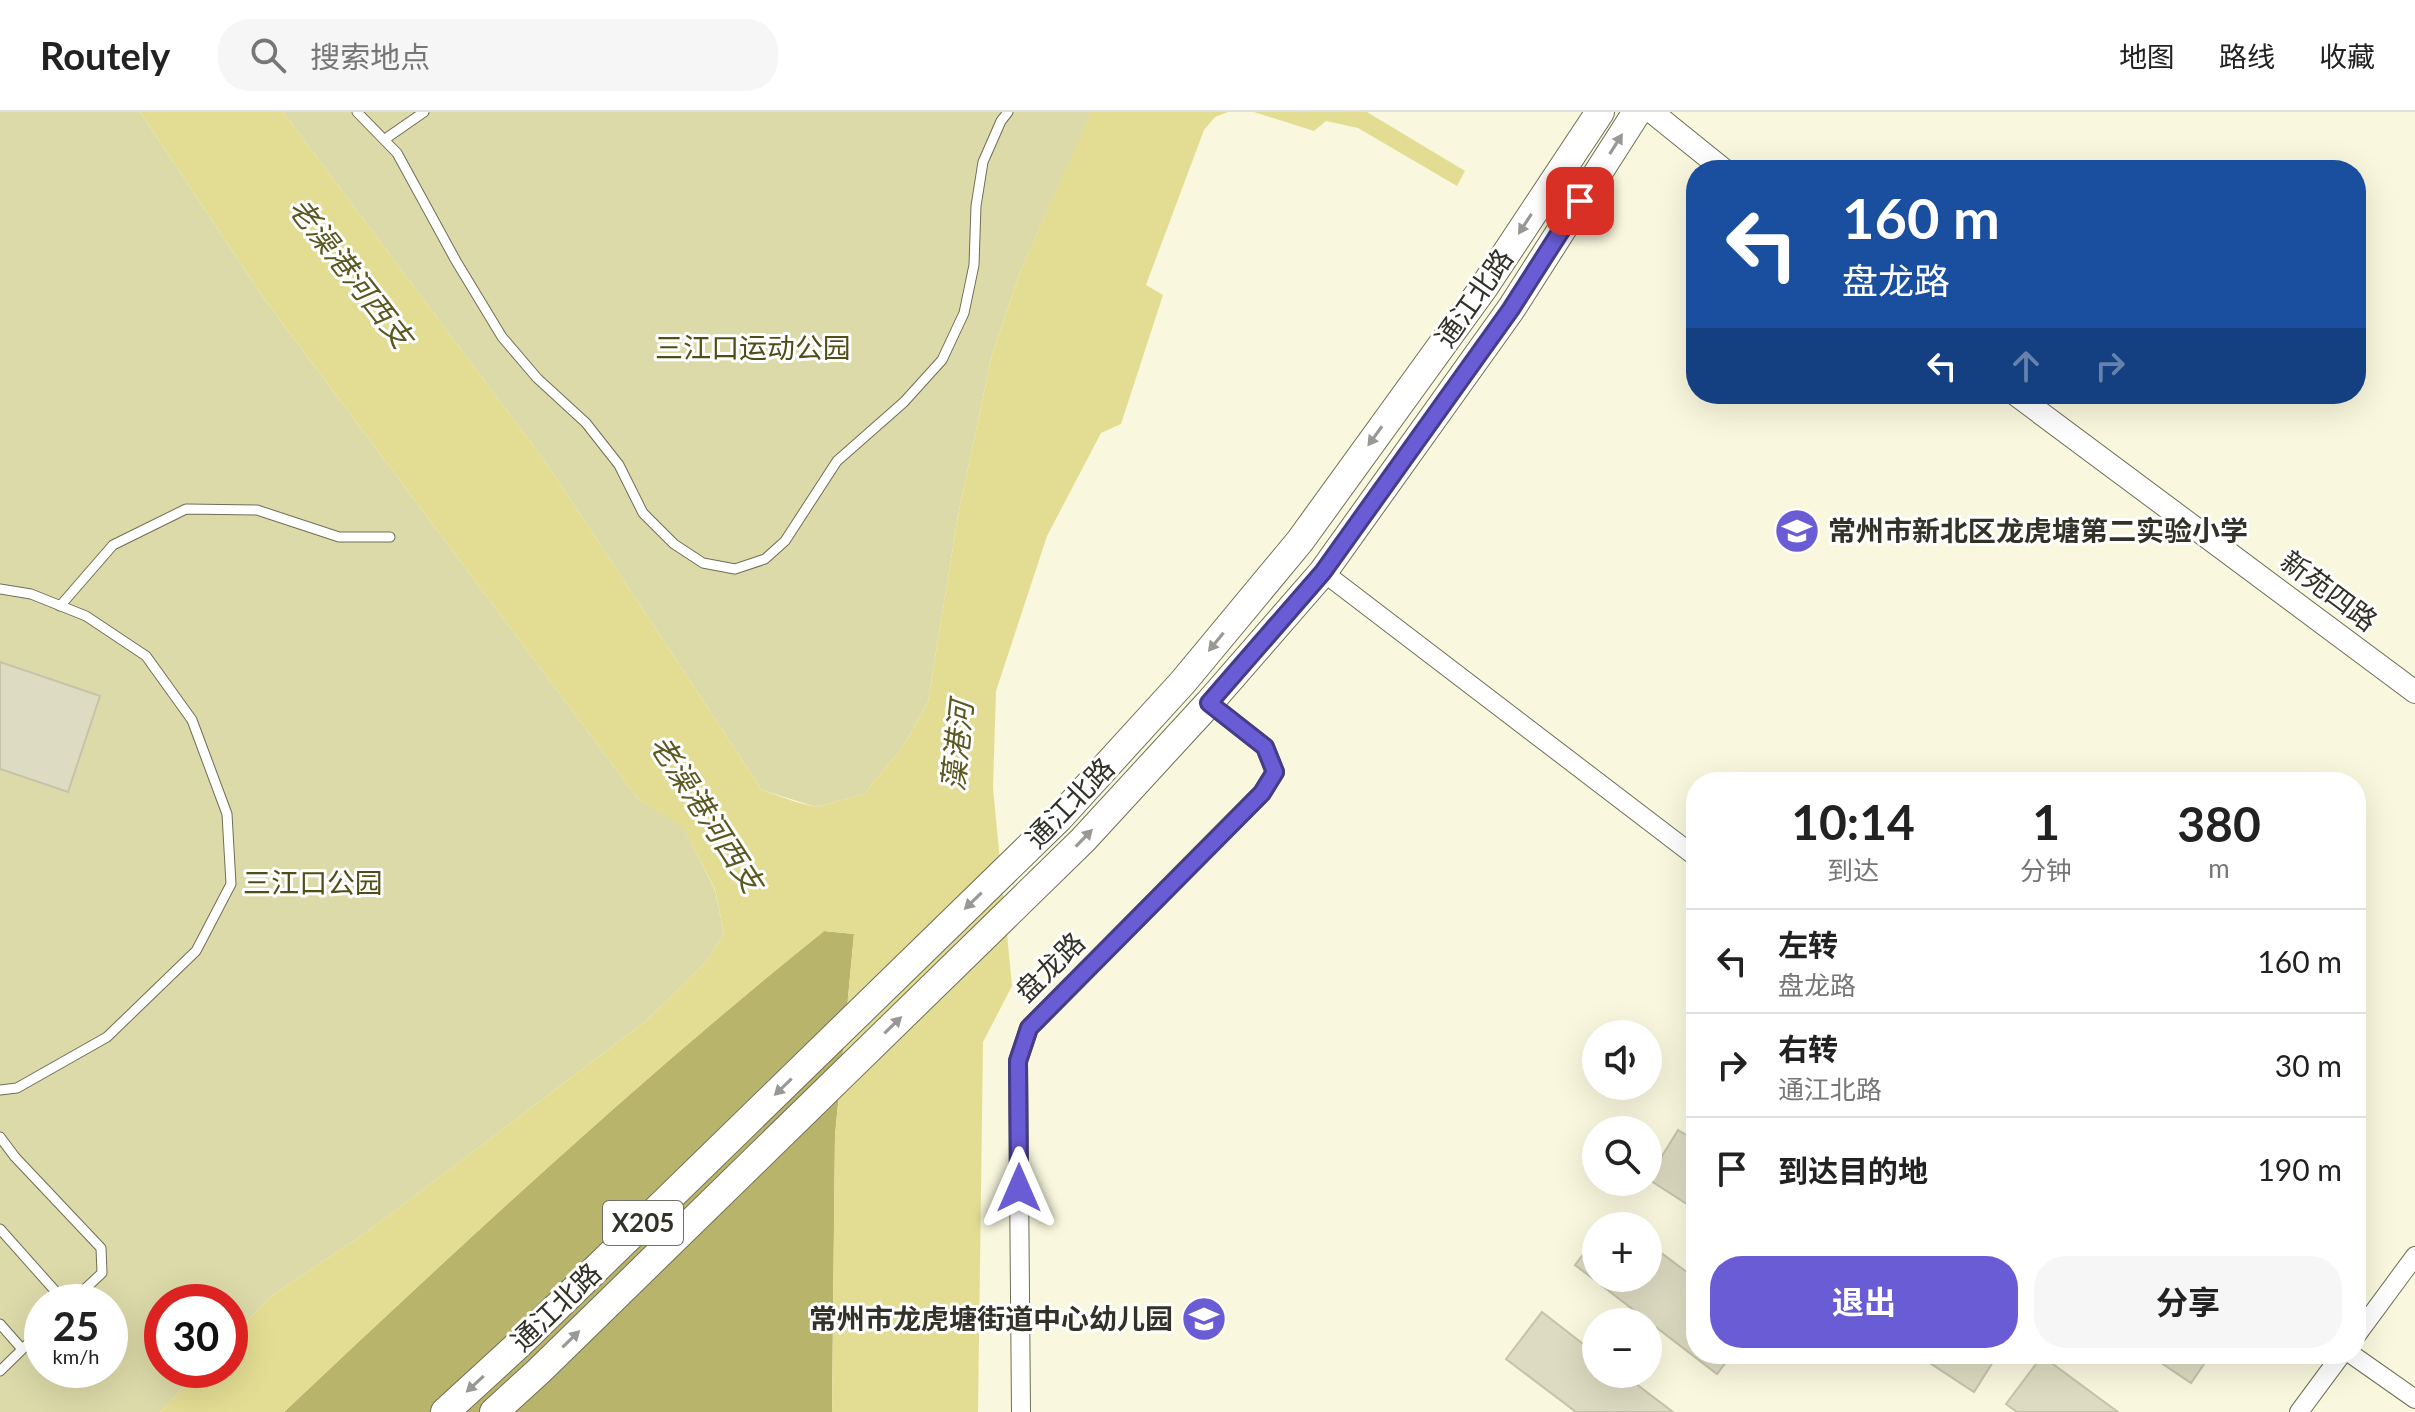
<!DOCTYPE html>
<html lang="zh">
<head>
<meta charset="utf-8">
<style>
	body { margin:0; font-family:Lato,"Noto Sans SC",sans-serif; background:#f6f6f6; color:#222; height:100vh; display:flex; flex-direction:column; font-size:30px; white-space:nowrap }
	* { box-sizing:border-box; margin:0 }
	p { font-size:26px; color:#767676 }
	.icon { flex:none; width:44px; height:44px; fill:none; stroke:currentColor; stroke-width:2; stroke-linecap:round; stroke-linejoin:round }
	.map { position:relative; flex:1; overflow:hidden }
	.details { position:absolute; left:1686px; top:660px; width:680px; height:592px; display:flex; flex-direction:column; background:#fff; border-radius:32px; box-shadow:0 8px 32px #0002 }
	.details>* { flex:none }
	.top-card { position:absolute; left:1686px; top:48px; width:680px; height:244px; border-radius:32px; box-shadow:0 8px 32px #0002; background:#1a4fa0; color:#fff; overflow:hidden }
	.buttons { position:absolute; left:1582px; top:908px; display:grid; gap:16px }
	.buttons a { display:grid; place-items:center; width:80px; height:80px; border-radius:50%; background:#fff; box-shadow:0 8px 32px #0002; font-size:40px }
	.speed { position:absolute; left:24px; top:1172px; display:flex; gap:16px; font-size:40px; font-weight:700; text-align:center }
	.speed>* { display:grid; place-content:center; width:104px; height:104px; border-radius:50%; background:#fff; box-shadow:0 8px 32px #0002; line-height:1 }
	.speed small { font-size:20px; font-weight:400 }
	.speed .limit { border:12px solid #d22; background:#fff; color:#111 }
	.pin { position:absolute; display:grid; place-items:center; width:68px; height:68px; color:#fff; margin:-34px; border-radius:16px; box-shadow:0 4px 12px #0006 }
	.me { position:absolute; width:88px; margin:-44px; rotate:0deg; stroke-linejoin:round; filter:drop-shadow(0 0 6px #0008) }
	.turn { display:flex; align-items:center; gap:28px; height:168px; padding:0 24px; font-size:36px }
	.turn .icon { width:104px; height:104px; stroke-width:2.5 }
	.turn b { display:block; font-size:56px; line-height:68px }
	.lanes { display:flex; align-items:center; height:76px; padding:0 24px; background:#0003; justify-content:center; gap:40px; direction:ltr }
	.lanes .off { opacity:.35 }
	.eta { display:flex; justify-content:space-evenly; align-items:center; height:136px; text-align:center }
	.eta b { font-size:48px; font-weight:700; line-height:56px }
	.primary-button { display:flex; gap:16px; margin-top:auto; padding:16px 24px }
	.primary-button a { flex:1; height:92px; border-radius:32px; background:#6a5cd5; color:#fff; font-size:32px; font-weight:700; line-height:92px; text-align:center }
	.primary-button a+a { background:#f6f6f6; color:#222 }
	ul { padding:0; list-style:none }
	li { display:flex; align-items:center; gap:24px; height:104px; padding:0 24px; border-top:2px solid #e0e0e0 }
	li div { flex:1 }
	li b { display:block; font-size:30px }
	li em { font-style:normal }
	header { display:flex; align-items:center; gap:48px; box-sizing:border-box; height:112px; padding:0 40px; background:#fff; border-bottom:2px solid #e0e0e0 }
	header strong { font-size:38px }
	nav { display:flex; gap:44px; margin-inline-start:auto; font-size:28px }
	.search { width:560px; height:72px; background:#f6f6f6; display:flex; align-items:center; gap:20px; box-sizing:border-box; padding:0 28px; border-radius:32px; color:#767676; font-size:30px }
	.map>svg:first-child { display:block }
</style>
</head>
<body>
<header>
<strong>Routely</strong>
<div class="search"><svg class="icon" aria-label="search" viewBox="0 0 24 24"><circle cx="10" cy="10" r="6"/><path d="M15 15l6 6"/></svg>搜索地点</div>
<nav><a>地图</a><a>路线</a><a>收藏</a></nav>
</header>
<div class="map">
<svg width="2415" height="1300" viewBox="0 0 2415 1300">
	<rect width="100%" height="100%" fill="#f9f7dd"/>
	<!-- green -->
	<g fill="#dddaa9" fill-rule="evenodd">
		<path d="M0,0H140L265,188L639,688L682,713L715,778L724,822L706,850L646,909L368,1119L271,1184L230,1227V1190H162V1258H200L160,1300H0ZM42,1190H110V1258H42Z"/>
		<path d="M283,0H1092L1020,160L992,243L958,403L928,590L902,636L864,682L816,695L762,678L545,349Z"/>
	</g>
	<!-- forest -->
	<path fill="#b9b46c" d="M824,819L854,822L835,1024L832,1300H284C459,1135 636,970 824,819Z"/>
	<!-- water -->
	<g fill="#e3dd94">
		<path d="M140,0H283L545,349L762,678L796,690L816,695L864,682L902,636L928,590L958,403L992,243L1020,160L1091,0H1228L1215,5L1204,18L1146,173L1163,183L1121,312L1101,321L1047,424L996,579L993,676L1012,874L983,930L978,1300H832L835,1024L854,822L824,819C636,970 459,1135 284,1300H160L200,1258H230V1227L271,1184L368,1119L646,909L706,850L724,822L715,777L682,714L639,688L265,188Z"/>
		<path d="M1254,0H1367L1465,59L1457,74L1358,16L1326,9L1314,19Z"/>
	</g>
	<!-- building -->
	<g fill="#dddbc1" stroke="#c5c3aa" stroke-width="2">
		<path d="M0,550L100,584L68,680L0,657Z"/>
		<path d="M1678,1018L1696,1029V1098L1648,1067Z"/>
		<path d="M1596,1126V1166H1648V1131L1696,1167V1242H1732L1717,1262L1575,1153Z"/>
		<path d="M1542,1200L1596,1242V1262H1623L1673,1300H1576L1506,1247Z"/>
		<path d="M1916,1242H1998L1974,1280Z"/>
		<path d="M2148,1242H2211L2191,1271Z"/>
		<path d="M2042,1244L2118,1300H2017L2006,1292Z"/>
	</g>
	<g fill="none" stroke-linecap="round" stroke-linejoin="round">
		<!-- service casing -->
		<g stroke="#6f6e56" stroke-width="11">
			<g id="service">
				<path d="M357,0L397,41L456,149L502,225L537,266L586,311L619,353L643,401L674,432L703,451L735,457L765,447L785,429L837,349L904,290L942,248L964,201L974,153L976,94L983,50L1001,9L1008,0"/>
				<path d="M388,25L424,0"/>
				<path d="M0,477L31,482L86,504L146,544L192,608L227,702L231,772L196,839L107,925L17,976L0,978"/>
				<path d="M60,494L113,433L186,397L257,398L339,425H390"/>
				<path d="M0,1025L15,1045L101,1136L102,1161L71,1190"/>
				<path d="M0,1117L65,1190"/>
				<path d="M0,1212L22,1237"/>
				<path d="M0,1259L42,1218"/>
			</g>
		</g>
		<!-- minor casing -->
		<g stroke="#6f6e56" stroke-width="20">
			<g id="minor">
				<path d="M1323,460L1696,745"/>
				<path d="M2356,1224L2415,1144"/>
				<path d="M2351,1242L2415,1287"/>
				<path d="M1021,1300L1018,949L1029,916L1262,681L1275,660L1265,635L1209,591"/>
				<path d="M2299,1300L2342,1242"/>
			</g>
		</g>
		<!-- tertiary casing -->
		<g stroke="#6f6e56" stroke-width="24">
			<g id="tertiary">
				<path d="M1652,0L1724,58"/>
				<path d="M2015,282L2415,580"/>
			</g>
		</g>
		<!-- primary casing -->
		<g stroke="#6f6e56" stroke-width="30">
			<g id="primary">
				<path d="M445,1300L517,1234L1059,706L1183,570L1300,429L1484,175L1600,0"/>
				<path d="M494,1300L539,1259L1083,728L1209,591L1323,460L1511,197L1637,0"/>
			</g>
		</g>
		<!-- service -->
		<use href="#service" stroke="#fff" stroke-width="9"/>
		<!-- minor -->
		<use href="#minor" stroke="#fff" stroke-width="18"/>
		<!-- tertiary -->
		<use href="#tertiary" stroke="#fff" stroke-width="22"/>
		<!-- primary -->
		<use href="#primary" stroke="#fff" stroke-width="28"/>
	</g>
	<!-- one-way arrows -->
	<defs><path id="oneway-solid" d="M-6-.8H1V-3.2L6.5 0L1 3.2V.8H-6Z" transform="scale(2)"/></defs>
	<g fill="#999894">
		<use href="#oneway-solid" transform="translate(1616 32) rotate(-58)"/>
		<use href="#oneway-solid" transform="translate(1525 112) rotate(123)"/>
		<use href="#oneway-solid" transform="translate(1375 324) rotate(126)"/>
		<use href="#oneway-solid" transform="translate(1216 530) rotate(129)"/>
		<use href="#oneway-solid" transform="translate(1084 726) rotate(-46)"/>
		<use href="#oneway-solid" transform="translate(973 789) rotate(136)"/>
		<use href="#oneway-solid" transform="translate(893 913) rotate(-44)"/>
		<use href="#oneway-solid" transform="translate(783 975) rotate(136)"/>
		<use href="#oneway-solid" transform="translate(571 1227) rotate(-44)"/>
		<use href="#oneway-solid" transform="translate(475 1272) rotate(137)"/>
	</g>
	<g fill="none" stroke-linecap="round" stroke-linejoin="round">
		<!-- route casing -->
		<g stroke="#453c8a" stroke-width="20">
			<path id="route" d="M1019,1076L1018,949L1029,916L1262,681L1275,660L1265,635L1209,591L1323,460L1511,197L1580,89"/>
		</g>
		<!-- route -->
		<use href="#route" stroke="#6a5cd5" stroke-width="14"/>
	</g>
	<!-- icons -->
	<defs>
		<g id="school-disc" transform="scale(2.3)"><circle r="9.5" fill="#6a5cd5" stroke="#fff"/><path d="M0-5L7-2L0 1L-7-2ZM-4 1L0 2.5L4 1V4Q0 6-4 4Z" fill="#fff"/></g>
	</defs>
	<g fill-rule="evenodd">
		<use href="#school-disc" x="1797" y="419"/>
		<use href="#school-disc" x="1204" y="1207"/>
	</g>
	<g text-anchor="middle" stroke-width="6" stroke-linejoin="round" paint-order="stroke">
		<!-- shield labels -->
		<rect fill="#fff" stroke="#707068" stroke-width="2" x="603" y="1089" width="80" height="44" rx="6"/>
		<g font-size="26" font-weight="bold" fill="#333228">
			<text x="643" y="1120">X205</text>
		</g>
		<!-- street labels -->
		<g font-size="28" fill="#333228" stroke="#fff">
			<text transform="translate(1474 186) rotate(-55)" y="10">通江北路</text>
			<text transform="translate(2329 479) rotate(37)" y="10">新苑四路</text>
			<text transform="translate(1070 691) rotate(-46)" y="10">通江北路</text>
			<text transform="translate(1050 855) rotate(-45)" y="10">盘龙路</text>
			<text transform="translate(556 1195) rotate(-44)" y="10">通江北路</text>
		</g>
		<!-- park labels -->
		<g font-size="28" fill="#524d16" stroke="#fff">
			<text x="753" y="246">三江口运动公园</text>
			<text x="313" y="781">三江口公园</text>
		</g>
		<!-- poi labels -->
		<g font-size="28" font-weight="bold" fill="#333228" stroke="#fff" text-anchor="start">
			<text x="1828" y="429">常州市新北区龙虎塘第二实验小学</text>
			<text x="1173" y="1217" text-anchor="end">常州市龙虎塘街道中心幼儿园</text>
		</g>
		<!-- water labels -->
		<g font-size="30" font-style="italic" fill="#5c5822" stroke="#fff">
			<text transform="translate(350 161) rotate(52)" y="10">老澡港河西支</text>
			<text transform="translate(958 634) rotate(-84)" y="10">藻港河</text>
			<text transform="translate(706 702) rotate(57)" y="10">老澡港河西支</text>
		</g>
	</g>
</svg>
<div class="buttons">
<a><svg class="icon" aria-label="sound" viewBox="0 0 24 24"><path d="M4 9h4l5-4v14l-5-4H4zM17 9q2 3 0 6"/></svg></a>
<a><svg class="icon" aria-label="search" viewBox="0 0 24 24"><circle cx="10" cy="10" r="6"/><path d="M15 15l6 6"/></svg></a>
<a>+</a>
<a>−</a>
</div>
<div class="speed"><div>25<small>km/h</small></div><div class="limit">30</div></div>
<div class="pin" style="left:1580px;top:89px;background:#d93025"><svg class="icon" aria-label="arrive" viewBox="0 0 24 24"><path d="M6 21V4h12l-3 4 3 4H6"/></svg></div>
<svg class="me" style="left:1019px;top:1076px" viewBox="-20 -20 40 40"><path d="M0-17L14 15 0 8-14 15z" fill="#6a5cd5" stroke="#fff" stroke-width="4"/></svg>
<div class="top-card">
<div class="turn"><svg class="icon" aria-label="left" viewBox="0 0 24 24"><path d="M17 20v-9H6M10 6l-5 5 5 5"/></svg><div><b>160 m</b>盘龙路</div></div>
<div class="lanes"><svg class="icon" aria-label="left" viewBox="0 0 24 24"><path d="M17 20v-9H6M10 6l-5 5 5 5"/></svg><svg class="icon off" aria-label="ahead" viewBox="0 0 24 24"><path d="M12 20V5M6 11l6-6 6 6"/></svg><svg class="icon off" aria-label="right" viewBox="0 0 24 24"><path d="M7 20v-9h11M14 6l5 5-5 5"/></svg></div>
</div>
<section class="details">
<div class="eta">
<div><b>10:14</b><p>到达</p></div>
<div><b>1</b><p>分钟</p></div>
<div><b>380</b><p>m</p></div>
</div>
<ul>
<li><svg class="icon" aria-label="left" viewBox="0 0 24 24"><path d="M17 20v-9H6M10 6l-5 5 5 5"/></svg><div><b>左转</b><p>盘龙路</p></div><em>160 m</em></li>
<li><svg class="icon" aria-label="right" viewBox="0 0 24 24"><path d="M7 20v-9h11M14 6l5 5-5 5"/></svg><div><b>右转</b><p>通江北路</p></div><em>30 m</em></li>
<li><svg class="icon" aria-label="arrive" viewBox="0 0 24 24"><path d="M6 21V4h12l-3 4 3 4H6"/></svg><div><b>到达目的地</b></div><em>190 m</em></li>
</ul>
<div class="primary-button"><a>退出</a><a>分享</a></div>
</section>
</div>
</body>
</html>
